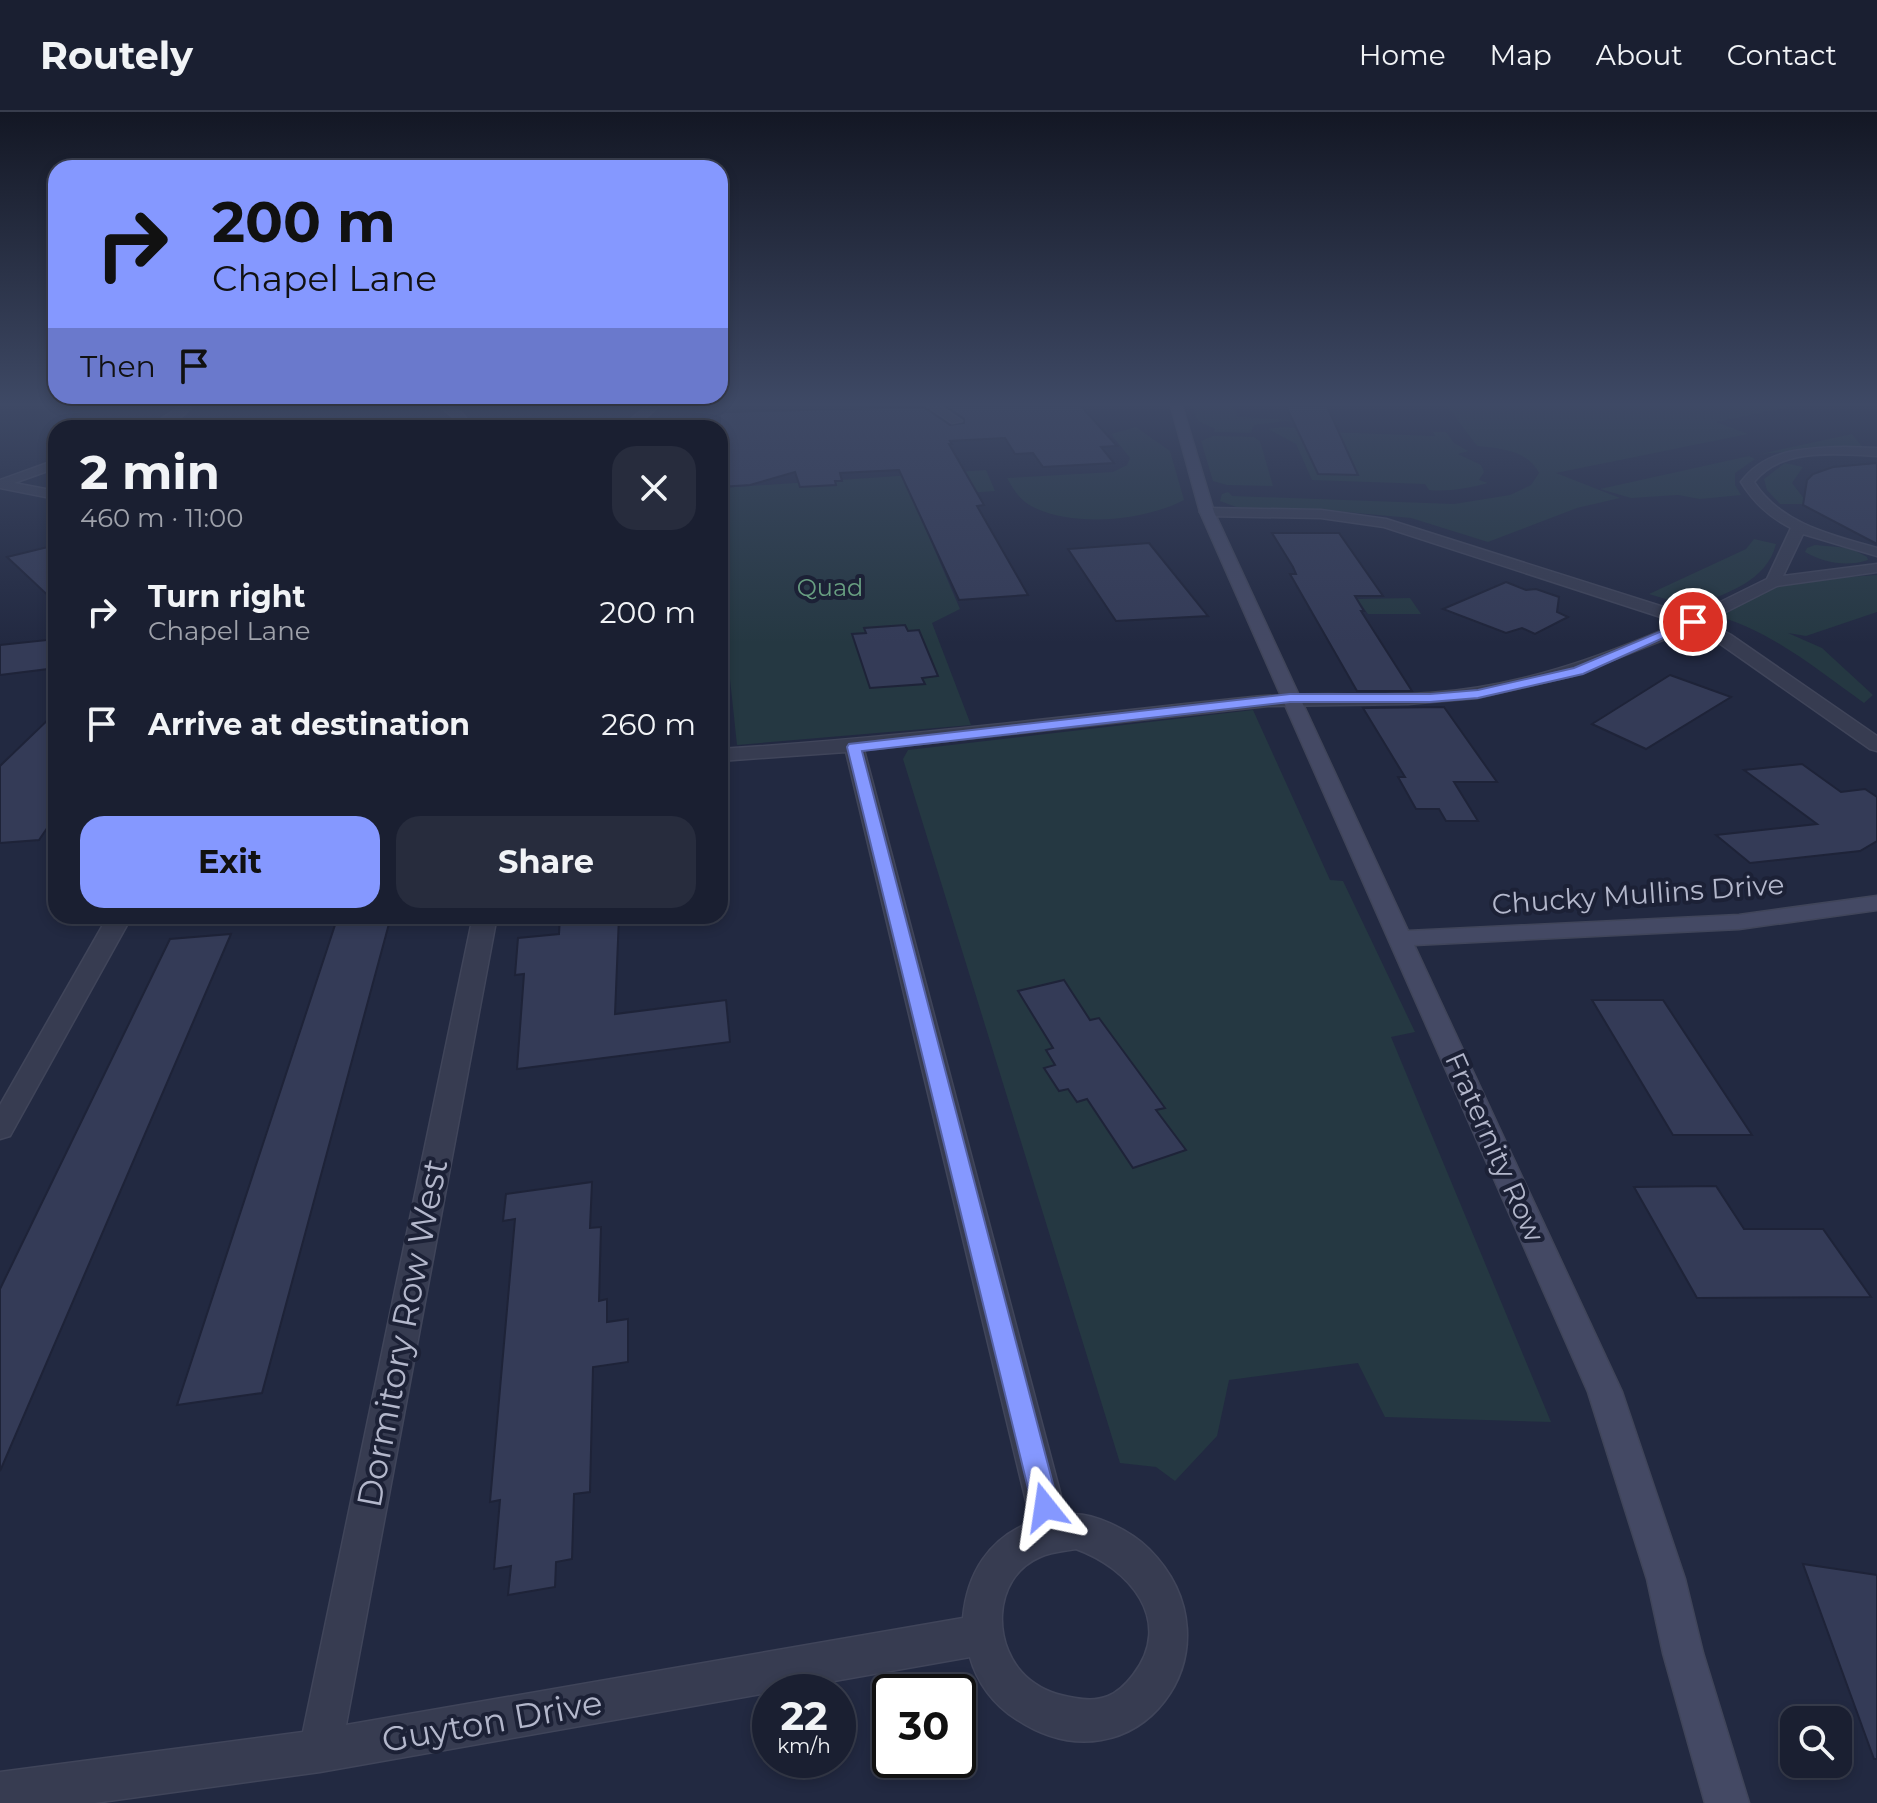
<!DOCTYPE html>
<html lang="en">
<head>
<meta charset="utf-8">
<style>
	body { margin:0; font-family:Montserrat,sans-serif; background:#272c3d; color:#f1f3f6; height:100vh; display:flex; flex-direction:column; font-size:30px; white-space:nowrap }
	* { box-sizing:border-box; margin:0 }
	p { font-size:26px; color:#9fa2ab }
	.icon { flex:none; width:44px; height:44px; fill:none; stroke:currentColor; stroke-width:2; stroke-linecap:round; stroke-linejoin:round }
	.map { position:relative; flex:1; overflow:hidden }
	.side { position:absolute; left:48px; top:308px; width:680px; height:504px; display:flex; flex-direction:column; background:#1a1f31; border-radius:24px; box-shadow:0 4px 12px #0003,0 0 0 2px #383d4d }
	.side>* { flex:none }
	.banner { position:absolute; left:48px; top:48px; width:680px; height:244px; border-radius:24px; box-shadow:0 4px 12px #0003,0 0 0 2px #383d4d; background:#8598ff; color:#111; overflow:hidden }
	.fabs { position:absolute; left:1780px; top:1594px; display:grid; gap:16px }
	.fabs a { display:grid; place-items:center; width:72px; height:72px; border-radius:16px; background:#1a1f31; box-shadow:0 4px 12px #0003,0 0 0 2px #383d4d; font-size:40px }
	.speed { position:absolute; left:752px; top:1562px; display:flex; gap:16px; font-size:40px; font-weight:700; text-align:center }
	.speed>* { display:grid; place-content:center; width:104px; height:104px; border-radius:50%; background:#1a1f31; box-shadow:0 4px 12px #0003,0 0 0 2px #383d4d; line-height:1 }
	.speed small { font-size:20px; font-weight:400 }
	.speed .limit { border:4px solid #111; border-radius:12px; background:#fff; color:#111 }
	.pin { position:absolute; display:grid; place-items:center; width:68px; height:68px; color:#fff; margin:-34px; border:4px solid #fff; border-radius:50%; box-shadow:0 2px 8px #0007 }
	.me { position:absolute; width:88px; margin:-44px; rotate:345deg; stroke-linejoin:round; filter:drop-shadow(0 0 6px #0008) }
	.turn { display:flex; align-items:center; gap:28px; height:168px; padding:0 32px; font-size:36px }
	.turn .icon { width:104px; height:104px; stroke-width:2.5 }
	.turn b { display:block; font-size:56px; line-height:68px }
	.then { display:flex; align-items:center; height:76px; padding:0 32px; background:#0003; gap:16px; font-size:30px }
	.round { display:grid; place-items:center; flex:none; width:84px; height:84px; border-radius:24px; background:#272c3d }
	.headline { display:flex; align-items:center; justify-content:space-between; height:136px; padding:0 32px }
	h1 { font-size:48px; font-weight:700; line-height:60px }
	.action { display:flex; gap:16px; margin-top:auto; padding:16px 32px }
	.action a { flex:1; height:92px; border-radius:24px; background:#8598ff; color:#111; font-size:32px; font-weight:700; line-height:92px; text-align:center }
	.action a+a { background:#272c3d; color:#f1f3f6 }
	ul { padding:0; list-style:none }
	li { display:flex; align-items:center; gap:24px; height:112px; padding:0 32px }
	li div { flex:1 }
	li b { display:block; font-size:30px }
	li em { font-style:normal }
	header { display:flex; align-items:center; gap:48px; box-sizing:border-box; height:112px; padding:0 40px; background:#1a1f31; border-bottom:2px solid #383d4d }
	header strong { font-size:38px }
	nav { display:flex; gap:44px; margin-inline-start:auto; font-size:28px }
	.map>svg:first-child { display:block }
</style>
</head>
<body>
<header>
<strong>Routely</strong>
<nav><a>Home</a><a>Map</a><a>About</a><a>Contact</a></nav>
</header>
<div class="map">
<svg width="1877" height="1691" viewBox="0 0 1877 1691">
	<rect width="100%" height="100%" fill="#222941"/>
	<!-- green -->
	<g fill="#253842">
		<path d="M1192,294H1233L1238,305L1293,308L1254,313L1251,321L1214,320L1215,317L1198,309Z"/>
		<path d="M1447,294H1794L1716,310L1748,322L1556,361L1620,386L1577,396L1488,430L1411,406L1313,397L1239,396L1220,389L1222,382L1228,380L1232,384L1454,392L1510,383L1531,373L1539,361C1528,338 1498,336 1477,334Z"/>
		<path d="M1136,315L1170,339L1184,388C1144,409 1073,416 1031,394C1020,388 1013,377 1007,366L1113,360L1127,353L1130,346L1111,322Z"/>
		<path d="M1282,315L1298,316L1301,319L1435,324L1433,320H1446L1454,331L1468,339L1458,342L1481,353L1484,360L1479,368L1488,371C1469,376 1449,380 1429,378L1425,372L1312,368L1296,332L1268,317Z"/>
		<path d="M1852,322L1864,337L1833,336L1760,342Z"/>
		<path d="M1213,324L1254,325L1260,329L1273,374L1227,373L1213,369L1201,329Z"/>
		<path d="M1749,344L1755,347L1735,361V373L1741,383L1700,387L1678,383L1631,386L1600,377Z"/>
		<path d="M1785,351L1803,355L1792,371L1808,392H1780L1767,378L1764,367Z"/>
		<path d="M986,358L995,379L912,385L960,497L932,511L971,613L737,633L720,474V376Z"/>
		<path d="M1754,427L1776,432C1767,470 1724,482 1692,495L1649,482L1746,437Z"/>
		<path d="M1815,433L1850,436L1867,445L1868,448C1847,455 1824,451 1805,440L1807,436Z"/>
		<path d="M1877,463V500L1806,524L1788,521L1822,536L1873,583L1864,591C1816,557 1768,516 1710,502L1773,470Z"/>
		<path d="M1410,486L1421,502H1368L1357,487Z"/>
		<path d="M1253,598L1330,768L1343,769L1415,920L1391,925L1551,1310L1385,1305L1358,1251L1229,1268L1217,1324L1175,1369L1156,1355L1120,1351L903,647L908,638Z"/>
	</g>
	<!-- building -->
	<g fill="#343b57" stroke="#1e2338" stroke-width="2">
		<path d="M946,294H1081L1117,334L1101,335L1114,351L1043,355L1033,341L1015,342L1005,326L950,329L952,332H949L984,393L977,394L1028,483L959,488L899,358L840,361L842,369H835L836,373L800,375L795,360L750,373L720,375V303L725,300L924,295L950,313L964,311V307Z"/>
		<path d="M1286,294H1327L1358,363L1318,362Z"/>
		<path d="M1877,351V432L1803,393L1807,368L1813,362L1833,355Z"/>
		<path d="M1272,421H1339L1383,484H1355L1364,499H1361L1412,579H1357L1290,462H1296L1293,455Z"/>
		<path d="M1149,431L1208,504L1116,509L1068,437Z"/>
		<path d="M56,433V491L7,445Z"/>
		<path d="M1506,470L1526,478L1536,477L1559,485L1557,500L1568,505L1535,522L1522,516L1506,521L1443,497Z"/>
		<path d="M905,513L908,519L919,518L938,564L922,566L925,572L870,576L852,522L866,521L864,516Z"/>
		<path d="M56,527V556L0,563V533Z"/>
		<path d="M1670,563L1731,585L1646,637L1592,612Z"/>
		<path d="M1444,595L1497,670H1454L1478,709H1446L1439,697H1416L1398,665H1405L1363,596Z"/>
		<path d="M56,600V703L39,728L0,731V654Z"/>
		<path d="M1802,652L1841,680L1865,677L1877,685V729L1860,739L1750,751L1716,723L1817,712L1744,658Z"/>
		<path d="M560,804H619L615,902L726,888L730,930L517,957L524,862L515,863L518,826L559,822Z"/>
		<path d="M390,808L262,1281L177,1293L335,813Z"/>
		<path d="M231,822L0,1359V1177L170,827Z"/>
		<path d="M1064,868L1090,908L1099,906L1165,996L1156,998L1186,1038L1133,1056L1087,987L1077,990L1068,977L1059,979L1044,956L1055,953L1046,938L1053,936L1018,879Z"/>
		<path d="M1592,888H1663L1752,1023H1673Z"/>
		<path d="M592,1070L590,1116L601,1115L599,1189L607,1187V1210L628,1207V1250L593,1255L590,1380L574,1382L572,1447L556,1450L555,1475L508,1483L511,1454L494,1457L500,1388L490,1390L515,1107L503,1109L506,1082Z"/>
		<path d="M1716,1074L1744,1117H1823L1871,1185L1697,1186L1634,1075Z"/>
		<path d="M1803,1452L1877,1463V1647H1874Z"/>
	</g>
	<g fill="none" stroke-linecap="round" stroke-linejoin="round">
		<!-- street casing -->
		<g stroke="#40455a" stroke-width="3">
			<g id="street">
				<path d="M181,294H193C179,309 167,316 147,316Z"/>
				<path d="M439,294C454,294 466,300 470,316H458L457,308Z"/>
				<path d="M647,294H659L633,316H620Z"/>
				<path d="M927,294H940L962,309L952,311Z"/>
				<path d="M1844,335L1877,336V344C1837,342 1781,335 1754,370C1781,412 1831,423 1877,436V444L1803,422L1783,464L1877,452V460L1777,474L1706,510L1731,523L1877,624V639L1870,637L1719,531L1693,516L1572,564L1477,586L1408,592L1268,594L864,638L1066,1403C1091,1398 1131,1419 1149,1437C1248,1536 1136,1687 1016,1607C994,1593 977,1571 970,1545L320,1660L94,1691H0V1660L303,1620L473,804H497L346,1613L963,1506C967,1462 988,1427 1031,1410L846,640L720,649V637C895,626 1069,604 1243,586C1305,579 1368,585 1430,581C1518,575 1599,546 1679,511L1384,415L1321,406L1207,404L1200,400L1207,396L1321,398L1386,407L1692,504L1767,467L1791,416C1769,405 1754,391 1741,370C1765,337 1805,336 1844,335ZM1076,1437C1129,1456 1175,1509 1133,1563C1117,1584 1101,1591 1075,1586C1057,1583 1044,1579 1030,1568C991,1537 991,1466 1040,1445C1051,1440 1065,1439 1076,1437Z"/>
				<path d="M56,348V356L14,371L56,379V387L0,376V368Z"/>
				<path d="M108,804H132L10,1024L0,1027V993Z"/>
			</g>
		</g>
		<!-- secondary casing -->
		<g stroke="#40455a" stroke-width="3">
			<path id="secondary" d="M1171,294H1182L1214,400L1408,819L1739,803L1877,784V798L1739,817L1414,833L1622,1280L1685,1467L1703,1541L1749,1691H1705L1663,1541L1647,1467L1588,1280L1200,400Z"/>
		</g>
		<!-- street -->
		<use href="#street" fill="#373c51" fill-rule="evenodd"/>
		<!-- secondary -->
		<use href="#secondary" fill="#444964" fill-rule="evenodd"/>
	</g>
	<!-- sky -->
	<linearGradient id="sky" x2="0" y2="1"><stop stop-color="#131724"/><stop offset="0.55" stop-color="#3e4965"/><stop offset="1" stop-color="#3e4965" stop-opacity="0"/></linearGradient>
	<rect width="1877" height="531" fill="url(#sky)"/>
	<!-- route -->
	<path fill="#8598ff" stroke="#5663a6" stroke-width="2" d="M1688,508L1699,510L1583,562L1478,586L1430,590H1290L862,639L1059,1395L1055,1405L1045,1408L1035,1405L847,635L849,632L1290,582H1430L1478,578L1574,556Z"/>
	<g text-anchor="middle" stroke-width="8" stroke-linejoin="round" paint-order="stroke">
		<!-- far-park labels -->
		<g font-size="24" fill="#689e81" stroke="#1c2136">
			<text x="830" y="484">Quad</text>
		</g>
		<!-- street labels -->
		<g font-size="28" fill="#b3b7cb" stroke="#1c2136">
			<text transform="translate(1638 782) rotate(-4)" y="10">Chucky Mullins Drive</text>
			<text transform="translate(1495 1035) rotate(66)" y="10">Fraternity Row</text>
		</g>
		<!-- near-street labels -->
		<g font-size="34" fill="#b3b7cb" stroke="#1c2136">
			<text transform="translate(402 1221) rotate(-79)" y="12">Dormitory Row West</text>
			<text transform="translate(492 1609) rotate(-10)" y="12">Guyton Drive</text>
		</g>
	</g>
</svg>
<div class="fabs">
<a><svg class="icon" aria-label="search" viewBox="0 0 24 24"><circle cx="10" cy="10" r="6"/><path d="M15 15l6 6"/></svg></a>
</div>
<div class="speed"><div>22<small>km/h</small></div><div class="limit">30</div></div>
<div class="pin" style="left:1693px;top:510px;background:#d93025"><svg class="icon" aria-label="arrive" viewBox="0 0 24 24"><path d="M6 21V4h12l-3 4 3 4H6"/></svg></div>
<svg class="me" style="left:1045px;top:1395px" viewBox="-20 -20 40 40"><path d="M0-17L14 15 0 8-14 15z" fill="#8598ff" stroke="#fff" stroke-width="4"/></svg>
<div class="banner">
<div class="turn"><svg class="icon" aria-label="right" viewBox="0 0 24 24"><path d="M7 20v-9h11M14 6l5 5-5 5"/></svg><div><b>200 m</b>Chapel Lane</div></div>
<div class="then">Then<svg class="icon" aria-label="arrive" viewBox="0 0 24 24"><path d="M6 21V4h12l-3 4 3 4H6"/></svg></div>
</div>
<section class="side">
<div class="headline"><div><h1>2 min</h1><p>460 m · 11:00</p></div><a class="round"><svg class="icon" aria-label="close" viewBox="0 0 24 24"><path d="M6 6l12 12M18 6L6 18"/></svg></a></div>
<ul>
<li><svg class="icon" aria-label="right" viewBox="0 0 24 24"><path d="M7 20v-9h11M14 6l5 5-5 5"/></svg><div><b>Turn right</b><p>Chapel Lane</p></div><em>200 m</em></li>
<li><svg class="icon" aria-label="arrive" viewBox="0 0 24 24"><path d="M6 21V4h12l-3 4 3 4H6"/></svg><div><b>Arrive at destination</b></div><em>260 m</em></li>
</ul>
<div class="action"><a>Exit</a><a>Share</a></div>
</section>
</div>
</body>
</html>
